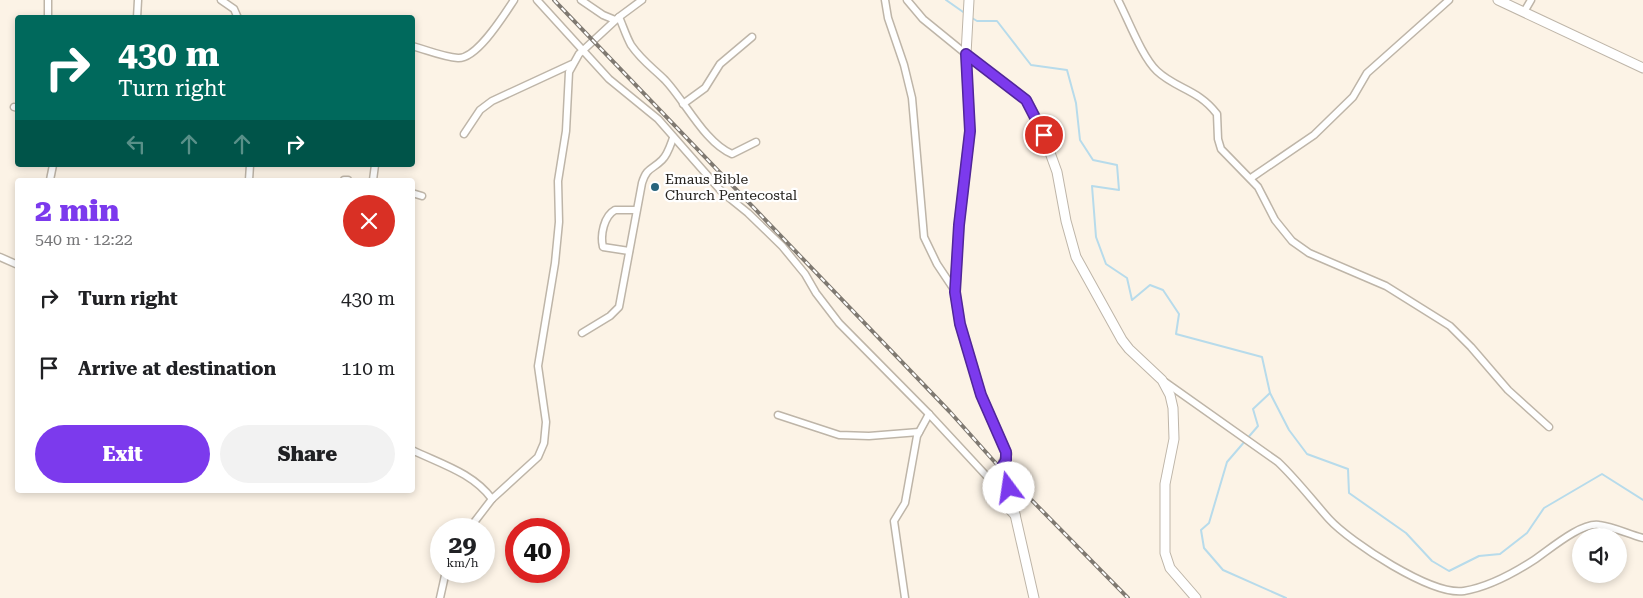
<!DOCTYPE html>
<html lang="en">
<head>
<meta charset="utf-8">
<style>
	body { margin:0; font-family:"Roboto Serif",serif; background:#f2f2f2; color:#202124; height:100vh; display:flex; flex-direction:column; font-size:19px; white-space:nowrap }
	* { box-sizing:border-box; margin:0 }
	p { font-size:16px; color:#757577 }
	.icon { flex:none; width:28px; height:28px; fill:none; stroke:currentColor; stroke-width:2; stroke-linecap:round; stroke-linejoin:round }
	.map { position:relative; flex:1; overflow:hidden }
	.side { position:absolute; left:15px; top:178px; width:400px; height:315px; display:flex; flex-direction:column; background:#fff; border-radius:5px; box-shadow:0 2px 8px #0003 }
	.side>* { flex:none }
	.top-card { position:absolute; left:15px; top:15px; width:400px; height:152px; border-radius:5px; box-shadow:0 2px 8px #0003; background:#00695c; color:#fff; overflow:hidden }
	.tools { position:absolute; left:1572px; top:528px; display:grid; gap:10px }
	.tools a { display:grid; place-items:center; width:55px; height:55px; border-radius:50%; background:#fff; box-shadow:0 2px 8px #0003; font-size:25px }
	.speed { position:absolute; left:430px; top:518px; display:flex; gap:10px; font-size:25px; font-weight:700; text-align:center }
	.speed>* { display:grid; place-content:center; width:65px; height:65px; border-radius:50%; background:#fff; box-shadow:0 2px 8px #0003; line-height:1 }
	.speed small { font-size:12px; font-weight:400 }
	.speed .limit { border:8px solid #d22; background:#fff; color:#111 }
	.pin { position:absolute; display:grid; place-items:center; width:42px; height:42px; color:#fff; margin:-21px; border:2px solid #fff; border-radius:50%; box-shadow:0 1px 5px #0007 }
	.me { position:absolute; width:55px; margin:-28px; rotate:346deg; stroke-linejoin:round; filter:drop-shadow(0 0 4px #0008) }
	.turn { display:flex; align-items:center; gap:18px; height:105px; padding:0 20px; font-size:22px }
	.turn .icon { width:65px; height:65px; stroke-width:2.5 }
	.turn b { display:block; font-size:35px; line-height:42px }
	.lanes { display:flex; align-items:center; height:48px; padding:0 20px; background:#0003; justify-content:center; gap:25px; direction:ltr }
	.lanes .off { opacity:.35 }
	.round { display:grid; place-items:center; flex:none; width:52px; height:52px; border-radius:26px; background:#f2f2f2 }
	.summary { display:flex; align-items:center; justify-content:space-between; height:85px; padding:0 20px }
	h1 { font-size:30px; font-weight:800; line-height:38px; color:#7c3aed }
	.cta { display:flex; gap:10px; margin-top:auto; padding:10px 20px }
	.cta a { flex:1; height:58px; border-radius:30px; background:#7c3aed; color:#fff; font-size:20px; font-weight:800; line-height:58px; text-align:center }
	.cta a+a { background:#f2f2f2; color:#202124 }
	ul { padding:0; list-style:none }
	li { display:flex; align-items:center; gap:15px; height:70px; padding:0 20px }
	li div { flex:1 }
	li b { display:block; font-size:19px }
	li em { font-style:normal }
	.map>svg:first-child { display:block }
</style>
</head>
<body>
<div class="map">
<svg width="1643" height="598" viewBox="0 0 1643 598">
	<rect width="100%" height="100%" fill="#fcf3e6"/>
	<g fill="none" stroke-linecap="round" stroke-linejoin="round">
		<!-- stream -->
		<g stroke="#b7dbeb" stroke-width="2">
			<path d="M946,0L966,14"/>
			<path d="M972,18L977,21H997L1031,65L1067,70L1076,103L1080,140L1093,160L1117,165L1119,190L1092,186L1096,237L1106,264L1127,278L1132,300L1150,285L1163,290L1179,314L1176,334L1262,357L1270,393L1289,430L1307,454L1348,469L1349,493L1406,533L1432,561L1449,571L1479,556L1500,554L1527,533L1544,508L1602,474L1643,500"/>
			<path d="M1270,393L1253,409L1258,426L1227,462L1209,523L1201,530L1204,548L1223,570L1286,598"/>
		</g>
		<!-- street casing -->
		<g stroke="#beb5a8" stroke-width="9">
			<g id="street">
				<path d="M48,0V18"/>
				<path d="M221,0L234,9L238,18"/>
				<path d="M537,0L609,79L658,119L722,192L748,213L782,246L805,274L816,293L839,323L929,414L994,484"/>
				<path d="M581,0L603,15L615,20"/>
				<path d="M885,0L888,18L904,65L912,98L924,237L937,264L955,291"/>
				<path d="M907,0L923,19L966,54"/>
				<path d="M1118,0C1128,19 1142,57 1157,71C1176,89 1198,89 1217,114L1218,139L1221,149L1258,187L1275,220L1292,241L1309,253L1386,286L1450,326L1471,347L1508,390L1549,427"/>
				<path d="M1524,12L1531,0"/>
				<path d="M619,17C623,26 626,36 631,45C642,61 653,68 665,80C685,101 705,143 732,154L756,142"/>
				<path d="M137,18L138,0"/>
				<path d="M412,46C427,50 443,57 458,58C477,59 504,15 514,0"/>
				<path d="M683,104L705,88L720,64L752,37"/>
				<path d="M14,107L18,108"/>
				<path d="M464,134L480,110L492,101L572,64"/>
				<path d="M1251,178L1314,135L1353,97L1367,73L1449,0"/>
				<path d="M50,180L53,165"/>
				<path d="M249,180L250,165"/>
				<path d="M344,180H348"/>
				<path d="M373,180L375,165"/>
				<path d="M412,193L422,196"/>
				<path d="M629,251L603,247C600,235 604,216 615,210H636"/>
				<path d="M0,257L18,265"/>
				<path d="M582,333L610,316L619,307L642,183C647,167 652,170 662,160C668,154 670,146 673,138"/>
				<path d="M1165,382L1278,462C1297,480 1312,500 1329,519C1350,542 1432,596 1464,591C1488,587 1514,573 1534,560C1549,550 1581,522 1599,525C1614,527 1628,534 1643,538"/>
				<path d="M778,415L839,435L869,436L919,432"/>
				<path d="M412,450C441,464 473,473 492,499"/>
				<path d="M469,529L492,499L538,457L544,443L546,422L538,366L555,263L559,222L558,181L566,131L569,72L579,54L619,17L642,0"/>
				<path d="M440,598L446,571"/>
				<path d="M905,598L894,521L905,503L917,436L929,414"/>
			</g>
		</g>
		<!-- secondary casing -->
		<g stroke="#beb5a8" stroke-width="11">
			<g id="secondary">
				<path d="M969,0L966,54L970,131L959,225L955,292L960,324L981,395L1007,454L994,484L1001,500L1015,515"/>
				<path d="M1498,0L1643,68"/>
				<path d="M966,54L1026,100L1040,125L1057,172L1066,221L1076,257L1122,340L1129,349L1162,380L1170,395L1173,408L1174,439L1165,484V553L1170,568L1196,598"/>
				<path d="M1000,470L1009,488L1034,598"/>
			</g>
		</g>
		<!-- street -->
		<use href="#street" stroke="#fff" stroke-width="6"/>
		<!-- secondary -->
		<use href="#secondary" stroke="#fff" stroke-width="9"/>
		<!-- rail casing -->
		<g stroke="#7f7971" stroke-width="4">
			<path id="rail" d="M554,0L950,412L1001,469L1128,598"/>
		</g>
		<!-- rail -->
		<use href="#rail" stroke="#fff" stroke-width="2" stroke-dasharray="5.5" stroke-linecap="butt"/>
	</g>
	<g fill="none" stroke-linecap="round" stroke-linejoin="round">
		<!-- route casing -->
		<g stroke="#51269a" stroke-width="12">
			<path id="route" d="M1009,488L1000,470L1006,460V452L981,395L960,324L955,292L959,225L970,131L966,54L1026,100L1044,135"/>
		</g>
		<!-- route -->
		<use href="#route" stroke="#7c3aed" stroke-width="9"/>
	</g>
	<!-- markers -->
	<circle fill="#28647c" stroke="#fff" stroke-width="2" cx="655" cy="187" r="5"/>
	<g text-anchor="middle" stroke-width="4.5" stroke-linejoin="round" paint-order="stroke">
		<!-- poi labels -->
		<g font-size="14" fill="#27241f" stroke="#fff" text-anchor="start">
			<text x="665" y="184">Emaus Bible<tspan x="665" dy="16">Church Pentecostal</tspan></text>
		</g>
	</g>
</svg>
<div class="tools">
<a><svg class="icon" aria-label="sound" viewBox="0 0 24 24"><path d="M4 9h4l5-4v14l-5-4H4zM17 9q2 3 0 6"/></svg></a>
</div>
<div class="speed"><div>29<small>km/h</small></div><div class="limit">40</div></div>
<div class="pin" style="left:1044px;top:135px;background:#d93025"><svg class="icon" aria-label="arrive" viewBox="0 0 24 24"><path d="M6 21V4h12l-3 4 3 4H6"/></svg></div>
<svg class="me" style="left:1009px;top:488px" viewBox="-20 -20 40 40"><circle r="19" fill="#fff"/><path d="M0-13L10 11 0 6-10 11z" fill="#7c3aed"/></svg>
<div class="top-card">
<div class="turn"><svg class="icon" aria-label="right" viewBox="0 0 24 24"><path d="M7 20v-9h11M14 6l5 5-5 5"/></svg><div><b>430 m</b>Turn right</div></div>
<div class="lanes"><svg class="icon off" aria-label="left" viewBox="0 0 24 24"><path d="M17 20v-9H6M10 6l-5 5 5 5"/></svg><svg class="icon off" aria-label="ahead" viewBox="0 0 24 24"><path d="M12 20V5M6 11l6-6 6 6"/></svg><svg class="icon off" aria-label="ahead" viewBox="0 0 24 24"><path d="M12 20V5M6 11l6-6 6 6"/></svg><svg class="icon" aria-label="right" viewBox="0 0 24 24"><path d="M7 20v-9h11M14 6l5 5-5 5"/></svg></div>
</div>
<section class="side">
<div class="summary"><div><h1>2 min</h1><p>540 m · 12:22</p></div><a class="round" style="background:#d93025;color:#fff"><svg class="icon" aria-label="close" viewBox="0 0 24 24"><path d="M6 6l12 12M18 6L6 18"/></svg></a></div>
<ul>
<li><svg class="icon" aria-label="right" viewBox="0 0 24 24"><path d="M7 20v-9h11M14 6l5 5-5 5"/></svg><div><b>Turn right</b></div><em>430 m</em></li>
<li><svg class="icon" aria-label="arrive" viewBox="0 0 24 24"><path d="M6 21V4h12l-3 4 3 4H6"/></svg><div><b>Arrive at destination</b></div><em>110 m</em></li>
</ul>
<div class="cta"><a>Exit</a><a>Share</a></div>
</section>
</div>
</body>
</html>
